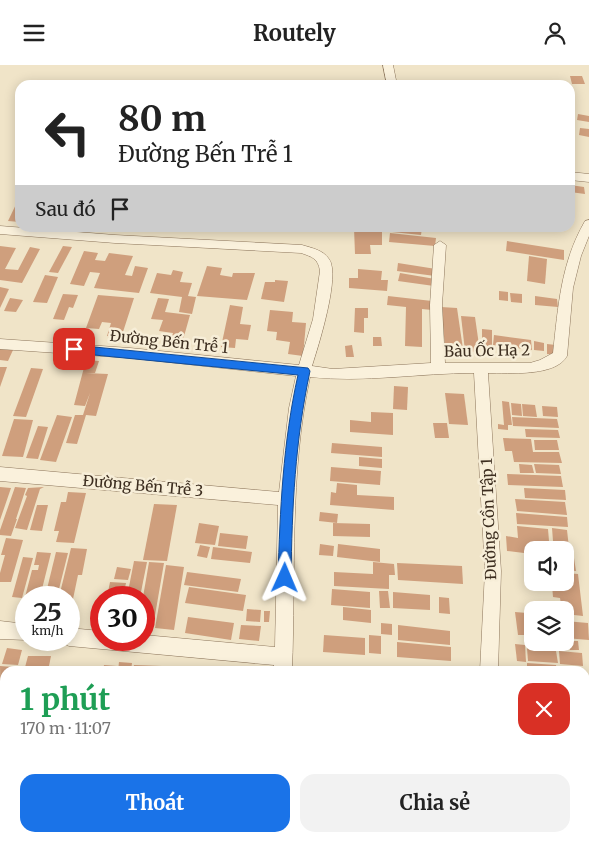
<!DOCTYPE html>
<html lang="vi">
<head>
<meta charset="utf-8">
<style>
	body { margin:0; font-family:Merriweather,serif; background:#f2f2f2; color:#222; height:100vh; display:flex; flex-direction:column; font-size:19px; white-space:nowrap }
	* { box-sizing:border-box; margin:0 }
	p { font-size:16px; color:#767676 }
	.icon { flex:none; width:28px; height:28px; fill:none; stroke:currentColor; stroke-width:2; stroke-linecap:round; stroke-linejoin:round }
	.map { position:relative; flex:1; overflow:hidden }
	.sheet { position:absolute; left:0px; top:601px; width:590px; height:176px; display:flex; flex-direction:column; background:#fff; border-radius:15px 15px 0 0; box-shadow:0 2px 12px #0003 }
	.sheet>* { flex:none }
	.hud { position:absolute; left:15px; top:15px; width:560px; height:152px; border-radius:15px; box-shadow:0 2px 12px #0003; background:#fff; color:#222; overflow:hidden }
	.tools { position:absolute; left:524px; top:476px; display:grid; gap:10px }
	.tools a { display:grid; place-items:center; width:50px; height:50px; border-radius:10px; background:#fff; box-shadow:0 2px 12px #0003; font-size:25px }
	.speed { position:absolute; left:15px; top:521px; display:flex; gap:10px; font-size:25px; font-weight:700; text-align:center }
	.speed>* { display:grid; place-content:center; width:65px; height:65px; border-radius:50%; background:#fff; box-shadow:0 2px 12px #0003; line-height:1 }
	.speed small { font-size:12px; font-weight:400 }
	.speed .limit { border:8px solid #d22; background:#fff; color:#111 }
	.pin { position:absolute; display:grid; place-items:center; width:42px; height:42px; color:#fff; margin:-21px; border-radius:10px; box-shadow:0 2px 8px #0006 }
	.me { position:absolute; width:55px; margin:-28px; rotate:1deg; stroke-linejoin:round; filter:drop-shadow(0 0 4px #0008) }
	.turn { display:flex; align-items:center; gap:18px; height:105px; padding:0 20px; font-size:22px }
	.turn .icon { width:65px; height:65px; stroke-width:2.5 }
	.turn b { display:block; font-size:35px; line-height:42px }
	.then { display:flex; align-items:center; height:48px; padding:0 20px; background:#0003; gap:10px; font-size:19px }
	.round { display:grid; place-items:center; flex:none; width:52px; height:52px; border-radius:15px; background:#f2f2f2 }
	.headline { display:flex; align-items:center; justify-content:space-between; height:85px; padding:0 20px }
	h1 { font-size:30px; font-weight:700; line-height:38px; color:#1e9e55 }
	.primary-button { display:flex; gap:10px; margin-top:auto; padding:10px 20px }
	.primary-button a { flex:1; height:58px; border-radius:15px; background:#1a73e8; color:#fff; font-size:20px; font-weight:700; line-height:58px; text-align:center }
	.primary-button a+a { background:#f2f2f2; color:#222 }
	header { display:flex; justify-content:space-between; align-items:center; height:65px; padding:0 20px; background:#fff; font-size:22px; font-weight:700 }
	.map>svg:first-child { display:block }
</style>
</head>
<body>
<header><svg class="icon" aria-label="menu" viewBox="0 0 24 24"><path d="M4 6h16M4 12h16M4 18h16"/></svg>Routely<svg class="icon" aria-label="person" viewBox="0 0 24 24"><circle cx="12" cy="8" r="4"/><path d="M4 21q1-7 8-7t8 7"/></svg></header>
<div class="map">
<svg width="589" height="777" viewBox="0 0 589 777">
	<rect width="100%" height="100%" fill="#f0e4c8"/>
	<!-- building -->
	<g fill="#cf9f7d">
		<path d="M570,11H582L585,19H572Z"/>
		<path d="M578,49L589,51V57L577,55Z"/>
		<path d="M580,63L589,64V72L579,70Z"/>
		<path d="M570,120L584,122L585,129L570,127Z"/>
		<path d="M20,131V157L8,156Z"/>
		<path d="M66,162H79L77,168L64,167Z"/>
		<path d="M393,162L422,163L421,170L392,167Z"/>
		<path d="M354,163L382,167V180H370L371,189H355Z"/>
		<path d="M390,168L436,173L435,181L389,177Z"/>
		<path d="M507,176L564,185V195L506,186Z"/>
		<path d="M0,181L16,183L5,204L18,205L30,182L40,184L22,218L0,215Z"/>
		<path d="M63,181L72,182L58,208L49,207Z"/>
		<path d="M84,186L98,188L95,195L105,196L109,188L133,191L125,210L132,211L135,201L148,203L139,228L94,223L100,208L90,207L84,221L70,219Z"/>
		<path d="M529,191L547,194L545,219L527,216Z"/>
		<path d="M398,198L436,204L435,211L397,206Z"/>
		<path d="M207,201L222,203L220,210L232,212L233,208H255L247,235L197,231Z"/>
		<path d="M358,204L382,206L381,215H388L387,226L349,223V213H358Z"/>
		<path d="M173,205L183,207L180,217L192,218L188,231L196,232L192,249L179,247L182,232L150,228L157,208L171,210Z"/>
		<path d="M400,208L435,214L434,221L398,216Z"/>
		<path d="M45,210L58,212L47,238L33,237Z"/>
		<path d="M275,215L288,216L284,237L261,234L265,217H275Z"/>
		<path d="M0,222L9,224L0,243Z"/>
		<path d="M499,226L508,227V236L499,235Z"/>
		<path d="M510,228L522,229V238L511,237Z"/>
		<path d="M63,229L78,230L73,243L69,242L64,255L53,254Z"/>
		<path d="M98,230L134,233L121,273L107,271L111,258L102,257L99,264L86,263Z"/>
		<path d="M388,231L432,236V245L422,244V282L405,281L406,242L387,240Z"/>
		<path d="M535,231L557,234L558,242L535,240Z"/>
		<path d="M10,233L23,235L16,247L4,246Z"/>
		<path d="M158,233L169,234L165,247L190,250L181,282L169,281L173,268L159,266L163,255L151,254Z"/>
		<path d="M230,240L243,242L240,259L251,260L248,275L236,274L235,283L221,282Z"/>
		<path d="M441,242L457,243L464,291H446Z"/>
		<path d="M355,243H368V253H364V268L354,267Z"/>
		<path d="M270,245L293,247L292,257L306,258L303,291L288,289L290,277L276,275L277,267L267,266Z"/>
		<path d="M461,251L475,252L480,287L465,286Z"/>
		<path d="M482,264L492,265V291L482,289Z"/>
		<path d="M494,270L531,275L532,285L493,280Z"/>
		<path d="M373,272H381L382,281H373Z"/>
		<path d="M534,276L544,278V286L534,285Z"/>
		<path d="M547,279L556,280L557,290L547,289Z"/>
		<path d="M352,280L354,292H346L345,281Z"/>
		<path d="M0,284L13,285L8,296L0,295Z"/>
		<path d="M86,295L99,296L95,308H86L108,309L96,351L86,350L77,379L66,378L75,350H83L90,328L85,341L74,340Z"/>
		<path d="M0,302H7L0,322Z"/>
		<path d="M31,303L43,304L26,352L13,351Z"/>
		<path d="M394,321L408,322L407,345L393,344Z"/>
		<path d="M445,328L464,329L468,360L449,359Z"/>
		<path d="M502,336L509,337L512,360H508V365L498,364V359L504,360Z"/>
		<path d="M511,338L521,339L522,351L512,350Z"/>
		<path d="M522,339L535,340L537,352L523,351Z"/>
		<path d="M542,341L557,342L558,352L543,351Z"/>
		<path d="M371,347L393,348V370L350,367V355L371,357Z"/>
		<path d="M57,350L72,352L56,397L40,395Z"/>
		<path d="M512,352L557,354L559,363L513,361Z"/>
		<path d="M14,354L33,355L23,392L2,391Z"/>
		<path d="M433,358H447L449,373H435Z"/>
		<path d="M38,361L48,362L38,394L26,393Z"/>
		<path d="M525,364L558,365L560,373L526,372Z"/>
		<path d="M503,373L531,374L533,387H559L562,398L514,397L512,386H505Z"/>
		<path d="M534,375H557L559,385H535Z"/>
		<path d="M332,378L382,382V392L331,388Z"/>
		<path d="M359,392L382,394V403L359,401Z"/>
		<path d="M519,399L532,400L534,408H520Z"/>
		<path d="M534,399L559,400L561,409L536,408Z"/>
		<path d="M331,402L381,406L380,420L330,416Z"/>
		<path d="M507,409L561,411L563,422L508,420Z"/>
		<path d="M337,418L357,420V430L394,432V445L330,440L331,427L336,428Z"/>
		<path d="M0,422L11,423L0,455Z"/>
		<path d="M15,422L26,423L16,454H17L11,471L0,470V465Z"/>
		<path d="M44,422L40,424L27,465L15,463L27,431L25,430L28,423Z"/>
		<path d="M524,423L565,425L566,435L525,433Z"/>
		<path d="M68,427L86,428L74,478L56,477L59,466H54L61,437H66Z"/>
		<path d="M515,434L565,437L567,450L517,446Z"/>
		<path d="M154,439L177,440L167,496L143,495Z"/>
		<path d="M37,440H48L42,466L30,465Z"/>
		<path d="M320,447L338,449L337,458L319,456Z"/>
		<path d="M516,448L567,452L568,462L517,459Z"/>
		<path d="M199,458L219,461L215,480L195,478Z"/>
		<path d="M333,458L370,459V472L333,471Z"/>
		<path d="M517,461L548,464L549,476H553L552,463L567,465L570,492L574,493L576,506L565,505V485H532V489L507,486L506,471L518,473Z"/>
		<path d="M220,468L248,471L246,484L218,481Z"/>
		<path d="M6,473L23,475L11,517H0V508L5,490H1Z"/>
		<path d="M320,479L334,481L333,491L319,490Z"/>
		<path d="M338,479L380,484V497L337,492Z"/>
		<path d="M200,480L210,482L207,493L197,491Z"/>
		<path d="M213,482L252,487L250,498L211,494Z"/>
		<path d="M71,483L87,484L82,510H78L73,534L59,532Z"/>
		<path d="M37,487L51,488L40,532H26V536H24L32,505H38L39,500H34Z"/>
		<path d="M56,487L68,488L57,532H45Z"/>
		<path d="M23,492L33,493L22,533L12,532Z"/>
		<path d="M134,496L147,497L140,532H127Z"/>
		<path d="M149,497L164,498L153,562H144L143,532Z"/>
		<path d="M373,497L394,499L395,510H389V524L334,521V507L373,509Z"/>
		<path d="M397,498L462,501L463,519L398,515Z"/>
		<path d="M166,500L184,502L174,565L155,563Z"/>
		<path d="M117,502L131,504L128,515L114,514Z"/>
		<path d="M187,507L241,514L238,527L184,520Z"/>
		<path d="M565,508L578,509L583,551L565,549V545H562L560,533L553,532L552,520H542L541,518H565Z"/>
		<path d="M110,517L126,518L123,532H107Z"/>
		<path d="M189,522L246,530L243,546L185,538Z"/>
		<path d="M332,524L370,527V543L331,540Z"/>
		<path d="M379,526H388L390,543H380Z"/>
		<path d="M393,527L430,530V545L393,543Z"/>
		<path d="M439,532L449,533L450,549L439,548Z"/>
		<path d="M343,542L371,545V558L343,555Z"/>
		<path d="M247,544L261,545L260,557L246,556Z"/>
		<path d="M264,546H270L269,557H264Z"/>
		<path d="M515,547L527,548L529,570H518Z"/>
		<path d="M188,552L234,558L231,575L185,568Z"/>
		<path d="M565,556L588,558L589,575L565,573Z"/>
		<path d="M381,558L392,559V570L381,569Z"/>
		<path d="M241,560L261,561L259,576L239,574Z"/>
		<path d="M398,560L450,566V580L398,575Z"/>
		<path d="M324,570L365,573V590L323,587Z"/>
		<path d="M369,570L381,571V589L369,588Z"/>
		<path d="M569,576H578L579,585H570Z"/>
		<path d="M397,577L451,582V596L397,592Z"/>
		<path d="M515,579L525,580L526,597L517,596Z"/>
		<path d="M7,583L22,585L18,600L2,599Z"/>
		<path d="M527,583L556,586L558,598L528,596Z"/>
		<path d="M559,586L582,588L583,601L560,599Z"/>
		<path d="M28,591H51L48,606H24Z"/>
		<path d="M119,597L132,598L131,606H118Z"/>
		<path d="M527,598L556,600L557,606H527Z"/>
		<path d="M104,600L117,601L116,606H103Z"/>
		<path d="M134,600L162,601V606H133Z"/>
		<path d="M0,601L13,602L12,606H5V631L1,647Z"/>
		<path d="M559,601L584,605V606H559Z"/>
		<path d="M585,639H589V655L585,654Z"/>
		<path d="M585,657H589V679L585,678Z"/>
		<path d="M585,681L589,698V777L565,774L585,772Z"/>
		<path d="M4,687L5,746H0V708Z"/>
		<path d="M168,772H231L230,777H204Z"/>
		<path d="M334,772H343L368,777H333Z"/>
	</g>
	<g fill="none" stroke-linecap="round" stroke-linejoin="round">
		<!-- street casing -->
		<g stroke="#8d765c" stroke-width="1">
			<g id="street">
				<path d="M383,0H393L397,20H387Z"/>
				<path d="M570,107L589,109V117L570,115Z"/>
				<path d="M589,155V171L581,191L573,223L567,291C556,312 508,308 488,308L501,506L498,606H480L485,506L474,308C420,308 364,318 310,312C289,411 296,507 292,606H274V600L69,581L63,578L62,575H69V563L101,566V575H144V570L275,582L278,440L0,416V402L279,427L289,343L296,311L130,293L0,284V274L130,283L299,300L313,254L320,206C318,193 312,192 301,188L115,178L0,169V161L115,170L302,180C312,183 323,185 329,194C341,210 318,282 312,301L333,304L431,298L430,240L434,180L440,176L446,180L442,240L445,298H530L540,295L553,288C558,242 561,197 585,156Z"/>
				<path d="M0,556L26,559L27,575L0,574Z"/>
				<path d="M5,764V772H78L80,777H2L0,772Z"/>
				<rect x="270" y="772" width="20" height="5"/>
				<rect x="480" y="772" width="20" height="5"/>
			</g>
		</g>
		<!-- street -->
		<use href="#street" fill="#faf1dc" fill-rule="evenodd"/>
	</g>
	<!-- route -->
	<path fill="#1a73e8" stroke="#114b97" d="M74,280L308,303L310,306C295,377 292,442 291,513L289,517L285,519L280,517L278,513C280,445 283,377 298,310L74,288L69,284Z"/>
	<g text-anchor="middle" stroke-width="5" stroke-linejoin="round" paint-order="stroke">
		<!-- street labels -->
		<g font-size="15" fill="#3d2e20" stroke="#f7eed8">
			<text transform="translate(169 277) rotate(6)" y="5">Đường Bến Trễ 1</text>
			<text transform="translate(487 286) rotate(-1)" y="5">Bàu Ốc Hạ 2</text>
			<text transform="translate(143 421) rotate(5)" y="5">Đường Bến Trễ 3</text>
			<text transform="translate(489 454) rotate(-92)" y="5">Đường Cồn Tập 1</text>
		</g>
	</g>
</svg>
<div class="tools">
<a><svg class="icon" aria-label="sound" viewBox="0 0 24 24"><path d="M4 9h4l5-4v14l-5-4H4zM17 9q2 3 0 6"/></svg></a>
<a><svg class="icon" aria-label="layers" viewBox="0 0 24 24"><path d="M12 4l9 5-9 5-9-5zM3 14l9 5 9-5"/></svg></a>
</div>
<div class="speed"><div>25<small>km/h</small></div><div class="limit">30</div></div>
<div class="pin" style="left:74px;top:284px;background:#d93025"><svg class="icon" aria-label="arrive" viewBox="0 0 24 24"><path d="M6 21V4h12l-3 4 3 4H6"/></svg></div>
<svg class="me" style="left:285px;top:513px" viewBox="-20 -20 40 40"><path d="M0-17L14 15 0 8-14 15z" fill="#1a73e8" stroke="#fff" stroke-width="4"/></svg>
<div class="hud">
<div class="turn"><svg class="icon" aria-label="left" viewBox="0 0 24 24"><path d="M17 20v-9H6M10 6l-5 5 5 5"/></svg><div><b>80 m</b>Đường Bến Trễ 1</div></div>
<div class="then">Sau đó<svg class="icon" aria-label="arrive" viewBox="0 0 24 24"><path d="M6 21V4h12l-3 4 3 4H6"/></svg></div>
</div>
<section class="sheet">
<div class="headline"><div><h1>1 phút</h1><p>170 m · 11:07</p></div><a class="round" style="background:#d93025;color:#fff"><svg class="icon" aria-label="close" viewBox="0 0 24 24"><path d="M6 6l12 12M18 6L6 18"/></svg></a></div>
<div class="primary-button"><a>Thoát</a><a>Chia sẻ</a></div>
</section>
</div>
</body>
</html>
